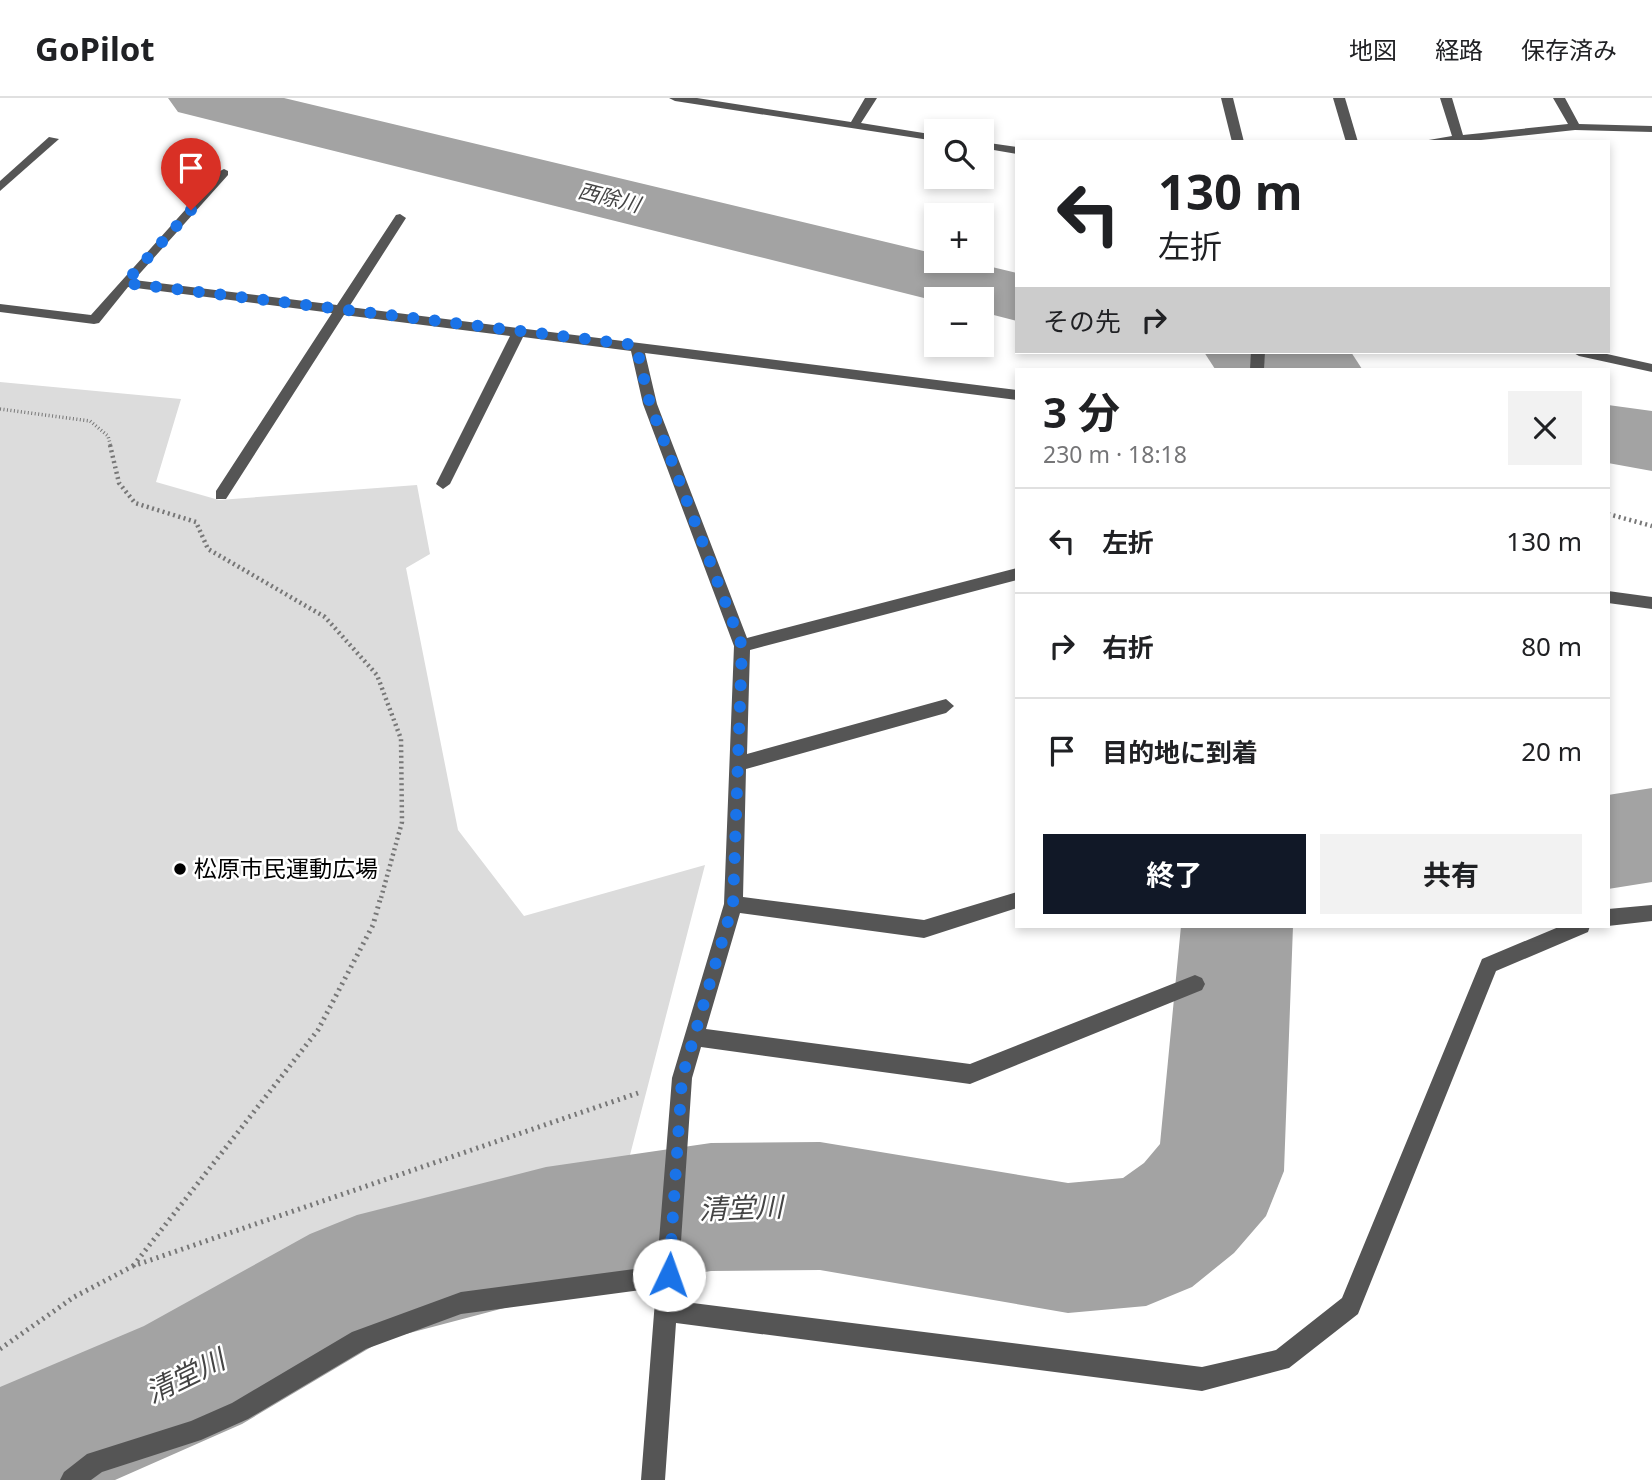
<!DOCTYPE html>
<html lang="ja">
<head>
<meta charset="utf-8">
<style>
	body { margin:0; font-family:"Noto Sans","Noto Sans JP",sans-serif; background:#f2f2f2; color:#202124; height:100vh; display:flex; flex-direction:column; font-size:26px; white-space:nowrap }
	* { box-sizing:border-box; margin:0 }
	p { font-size:23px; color:#757577 }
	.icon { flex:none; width:38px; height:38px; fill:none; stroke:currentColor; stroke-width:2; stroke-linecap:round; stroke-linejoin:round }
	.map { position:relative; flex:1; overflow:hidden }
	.sheet { position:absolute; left:1015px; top:270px; width:595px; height:560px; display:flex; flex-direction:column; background:#fff; border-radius:0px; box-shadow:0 4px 10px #0003 }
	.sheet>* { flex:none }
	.guide { position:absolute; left:1015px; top:42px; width:595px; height:214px; border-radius:0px; box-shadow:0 4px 10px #0003; background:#fff; color:#202124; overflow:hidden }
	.tools { position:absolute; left:924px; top:21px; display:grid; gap:14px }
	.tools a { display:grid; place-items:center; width:70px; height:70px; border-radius:0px; background:#fff; box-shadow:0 4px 10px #0003; font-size:35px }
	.pin { position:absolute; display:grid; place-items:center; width:60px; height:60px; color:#fff; margin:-72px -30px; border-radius:50% 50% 50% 0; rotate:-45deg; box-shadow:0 0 7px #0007 }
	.pin .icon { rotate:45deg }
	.me { position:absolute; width:77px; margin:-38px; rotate:3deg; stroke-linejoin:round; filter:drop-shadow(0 0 5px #0008) }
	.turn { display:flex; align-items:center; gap:24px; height:147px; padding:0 28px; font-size:32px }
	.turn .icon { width:91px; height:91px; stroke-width:2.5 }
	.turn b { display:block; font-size:49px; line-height:60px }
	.then { display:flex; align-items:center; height:66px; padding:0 28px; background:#0003; gap:14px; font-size:26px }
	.round { display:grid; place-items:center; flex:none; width:74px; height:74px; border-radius:0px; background:#f2f2f2 }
	.headline { display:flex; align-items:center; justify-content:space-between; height:119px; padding:0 28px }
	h1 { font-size:42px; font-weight:700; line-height:52px }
	.button { display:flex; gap:14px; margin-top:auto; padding:14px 28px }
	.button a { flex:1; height:80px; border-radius:0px; background:#111827; color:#fff; font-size:28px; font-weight:700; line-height:80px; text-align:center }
	.button a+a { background:#f2f2f2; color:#202124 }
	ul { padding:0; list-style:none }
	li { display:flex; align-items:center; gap:21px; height:105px; padding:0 28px; border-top:2px solid #e0e0e0 }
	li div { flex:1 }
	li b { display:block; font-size:26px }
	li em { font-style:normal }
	header { display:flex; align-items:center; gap:42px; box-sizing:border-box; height:98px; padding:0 35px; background:#fff; border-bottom:2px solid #e0e0e0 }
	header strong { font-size:33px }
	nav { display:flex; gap:38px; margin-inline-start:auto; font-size:24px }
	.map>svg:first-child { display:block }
</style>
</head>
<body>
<header>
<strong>GoPilot</strong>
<nav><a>地図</a><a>経路</a><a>保存済み</a></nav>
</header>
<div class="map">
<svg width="1652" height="1382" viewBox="0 0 1652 1382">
	<rect width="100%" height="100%" fill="#fff"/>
	<!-- green -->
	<path fill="#dcdcdc" d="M0,284L181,301L156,384L219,402L417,387L430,456L406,470L458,732L524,818L705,767L623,1084L349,1170L180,1256L20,1325L0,1342Z"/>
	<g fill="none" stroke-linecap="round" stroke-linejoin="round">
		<!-- river -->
		<g fill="#a3a3a3" fill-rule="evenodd">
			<path d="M168,0H284L936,156V163H967L1017,175V223L982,214V201L936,203L178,14Z"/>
			<path d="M1204,254H1351L1362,271H1215Z"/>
			<path d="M1608,307L1652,313V373L1608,365Z"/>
			<path d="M1652,690V784L1608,791V697Z"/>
			<path d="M1181,828H1293L1284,1073L1266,1118L1234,1155L1192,1189L1146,1208L1068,1215L820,1172L711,1173L546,1199L383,1242L242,1326L115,1382H0V1289L144,1228L310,1136L357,1117L546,1069L711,1045L820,1044L1068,1085L1123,1080L1144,1065L1160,1046Z"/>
		</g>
		<!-- path-far2 -->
		<path stroke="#777" stroke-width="3.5" stroke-dasharray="1 2.5" stroke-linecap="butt" d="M0,311L90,323L108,338L111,349"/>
		<!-- path-far1 -->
		<g stroke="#777" stroke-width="4.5" stroke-dasharray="2 3.5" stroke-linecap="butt">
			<path d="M110,347L119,385L135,405L196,424L208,451L325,519L377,577L401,641L402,724L381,800"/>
			<path d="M1608,416L1652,428"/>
		</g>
		<!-- path -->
		<g stroke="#777" stroke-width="5" stroke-dasharray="2 4.5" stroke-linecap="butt">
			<path d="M133,1168L318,932L373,827L381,798"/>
			<path d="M0,1251L74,1199L133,1168L638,995"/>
		</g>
		<!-- minor -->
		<g fill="#555" fill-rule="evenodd">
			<path d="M669,0H697L851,24L865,0H877L861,25L936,37V43L675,3Z"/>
			<path d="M1221,0H1233L1244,44H1232Z"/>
			<path d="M1333,0H1345L1358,44H1346Z"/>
			<path d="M1440,0H1452L1463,37L1568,26L1553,0H1565L1579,26L1652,28V34L1575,32L1462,44H1417L1452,38Z"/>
			<path d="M49,39L59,41L0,93V83Z"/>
			<path d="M982,44L1017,49V56L982,50Z"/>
			<path d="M224,71L228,73V77L134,182L337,207L396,117L400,116L406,120L349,209L1017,292V302L645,255L657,306L747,540L1017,470V482L750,552L747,656L946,601L954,608L946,615L746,671L743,799L924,822L1017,794V810L924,840L740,815L706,931L970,966L1195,877L1202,880L1205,886L1202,892L970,986L701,949L692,980L677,1203L1202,1269L1276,1252L1342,1200L1482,861L1561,828H1590L1588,834L1496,873L1358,1216L1289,1270L1202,1293L676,1225L665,1382H641L656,1190L461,1216L366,1251L248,1321L201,1342L102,1374L91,1382H60L64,1374L87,1356L191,1323L232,1305L352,1234L461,1194L657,1168L672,980L724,806L734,548L643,306L631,253L523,239L450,386L443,391L436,386L510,238L344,217L226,401H216V393L332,215L128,189L99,225L94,226L0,214V206L91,217L220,73Z"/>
			<path d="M1251,254H1265L1264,271H1250Z"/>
			<path d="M1572,254H1598L1652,266V274L1579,258Z"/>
			<path d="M1608,493L1652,499V511L1608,505Z"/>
			<path d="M1652,807V823L1608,828H1606L1608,811Z"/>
		</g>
	</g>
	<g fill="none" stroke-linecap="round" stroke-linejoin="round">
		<!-- route -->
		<path stroke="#1a73e8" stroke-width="12" stroke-dasharray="0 21.6" d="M191,112L125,185L636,247L650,306L742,548L733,806L682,980L669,1177"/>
	</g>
	<!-- markers -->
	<circle fill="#000" stroke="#fff" stroke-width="2.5" cx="180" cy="771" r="7"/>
	<g text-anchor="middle" stroke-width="5" stroke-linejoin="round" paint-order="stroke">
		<!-- far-water labels -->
		<g font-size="21" font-style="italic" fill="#444" stroke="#fff">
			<text transform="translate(609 100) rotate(14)" y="7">西除川</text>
		</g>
		<!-- poi labels -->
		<g font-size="23" fill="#000" stroke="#fff" text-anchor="start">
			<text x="194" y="779">松原市民運動広場</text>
		</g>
		<!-- near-water labels -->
		<g font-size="28" font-style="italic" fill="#444" stroke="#fff">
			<text transform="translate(741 1110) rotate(-2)" y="10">清堂川</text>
			<text transform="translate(185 1278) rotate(-26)" y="10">清堂川</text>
		</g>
	</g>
</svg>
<div class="tools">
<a><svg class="icon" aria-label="search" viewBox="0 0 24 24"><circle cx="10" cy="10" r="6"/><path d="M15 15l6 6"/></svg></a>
<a>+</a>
<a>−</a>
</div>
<div class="pin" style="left:191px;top:112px;background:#d93025"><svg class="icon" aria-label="arrive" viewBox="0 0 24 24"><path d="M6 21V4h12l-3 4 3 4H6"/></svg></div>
<svg class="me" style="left:669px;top:1177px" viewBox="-20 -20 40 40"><circle r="19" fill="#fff"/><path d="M0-13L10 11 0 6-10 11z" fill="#1a73e8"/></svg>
<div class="guide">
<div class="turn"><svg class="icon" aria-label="left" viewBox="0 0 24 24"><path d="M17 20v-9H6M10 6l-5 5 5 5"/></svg><div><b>130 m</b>左折</div></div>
<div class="then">その先<svg class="icon" aria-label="right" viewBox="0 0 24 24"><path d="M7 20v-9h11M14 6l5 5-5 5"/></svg></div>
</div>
<section class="sheet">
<div class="headline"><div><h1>3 分</h1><p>230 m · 18:18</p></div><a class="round"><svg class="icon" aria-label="close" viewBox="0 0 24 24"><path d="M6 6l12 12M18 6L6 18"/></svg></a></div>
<ul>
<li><svg class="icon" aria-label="left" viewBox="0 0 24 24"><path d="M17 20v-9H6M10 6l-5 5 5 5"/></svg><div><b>左折</b></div><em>130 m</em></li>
<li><svg class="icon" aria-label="right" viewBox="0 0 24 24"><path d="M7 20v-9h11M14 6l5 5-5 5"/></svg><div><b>右折</b></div><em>80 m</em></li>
<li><svg class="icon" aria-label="arrive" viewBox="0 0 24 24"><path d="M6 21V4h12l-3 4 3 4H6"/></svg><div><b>目的地に到着</b></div><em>20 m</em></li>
</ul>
<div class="button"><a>終了</a><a>共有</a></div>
</section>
</div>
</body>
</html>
